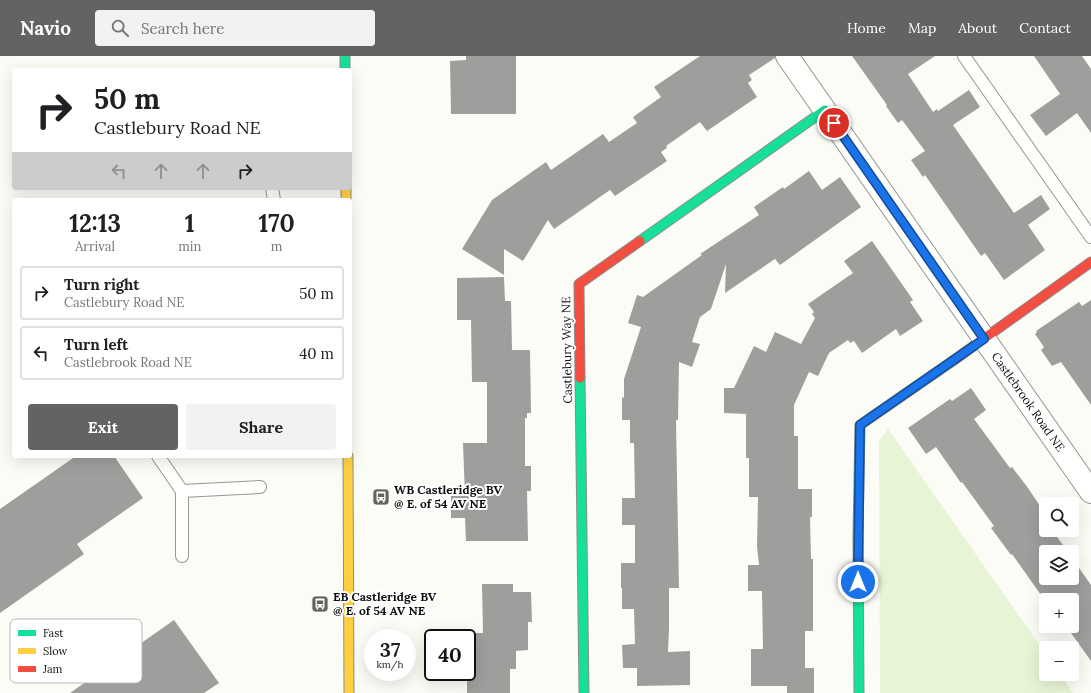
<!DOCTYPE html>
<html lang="en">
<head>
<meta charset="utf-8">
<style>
	body { margin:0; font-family:Lora,serif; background:#f2f2f2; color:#202124; height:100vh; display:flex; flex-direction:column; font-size:15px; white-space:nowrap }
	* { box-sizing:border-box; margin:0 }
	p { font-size:13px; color:#757577 }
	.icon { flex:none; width:22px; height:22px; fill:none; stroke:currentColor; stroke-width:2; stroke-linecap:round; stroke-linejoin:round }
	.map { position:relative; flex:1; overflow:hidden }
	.panel { position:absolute; left:12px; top:142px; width:340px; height:260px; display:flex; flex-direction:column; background:#fff; border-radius:4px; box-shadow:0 4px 16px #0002 }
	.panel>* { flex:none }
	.banner { position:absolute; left:12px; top:12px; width:340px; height:122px; border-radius:4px; box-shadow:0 4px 16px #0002; background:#fff; color:#202124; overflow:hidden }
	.tools { position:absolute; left:1039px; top:441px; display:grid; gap:8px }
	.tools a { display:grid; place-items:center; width:40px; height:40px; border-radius:4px; background:#fff; box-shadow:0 4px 16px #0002; font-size:20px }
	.speed { position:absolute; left:364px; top:573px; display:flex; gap:8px; font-size:20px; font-weight:700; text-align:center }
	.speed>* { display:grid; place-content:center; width:52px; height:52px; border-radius:50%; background:#fff; box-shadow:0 4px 16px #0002; line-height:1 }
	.speed small { font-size:10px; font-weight:400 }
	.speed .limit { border:2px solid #111; border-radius:6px; background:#fff; color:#111 }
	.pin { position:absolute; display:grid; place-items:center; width:34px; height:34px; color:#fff; margin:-17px; border:2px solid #fff; border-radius:50%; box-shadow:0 1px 4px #0007 }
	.me { position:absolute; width:44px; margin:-22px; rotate:0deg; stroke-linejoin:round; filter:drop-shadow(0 0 3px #0008) }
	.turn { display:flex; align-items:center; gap:14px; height:84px; padding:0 16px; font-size:18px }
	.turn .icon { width:52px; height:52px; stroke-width:2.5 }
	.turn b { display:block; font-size:28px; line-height:34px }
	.lanes { display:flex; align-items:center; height:38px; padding:0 16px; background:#0003; justify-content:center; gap:20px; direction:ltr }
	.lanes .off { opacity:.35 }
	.eta { display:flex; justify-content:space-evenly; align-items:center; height:68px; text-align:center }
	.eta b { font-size:24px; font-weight:700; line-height:28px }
	.action { display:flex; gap:8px; margin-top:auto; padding:8px 16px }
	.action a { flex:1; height:46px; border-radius:4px; background:#636361; color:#fff; font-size:16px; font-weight:700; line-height:46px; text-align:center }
	.action a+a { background:#f2f2f2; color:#202124 }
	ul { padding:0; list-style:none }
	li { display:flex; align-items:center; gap:12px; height:54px; margin:0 8px 6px; padding:0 8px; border:2px solid #e0e0e0; border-radius:4px }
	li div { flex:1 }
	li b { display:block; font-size:15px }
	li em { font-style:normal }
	header { display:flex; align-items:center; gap:24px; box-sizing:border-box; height:56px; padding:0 20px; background:#636361; color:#fff }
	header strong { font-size:19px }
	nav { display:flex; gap:22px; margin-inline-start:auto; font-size:14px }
	.search { width:280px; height:36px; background:#f2f2f2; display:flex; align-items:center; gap:10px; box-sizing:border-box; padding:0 14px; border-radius:4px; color:#757577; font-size:15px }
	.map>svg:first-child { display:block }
</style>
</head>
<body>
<header>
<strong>Navio</strong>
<div class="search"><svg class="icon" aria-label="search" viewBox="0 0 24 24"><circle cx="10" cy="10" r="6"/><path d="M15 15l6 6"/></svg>Search here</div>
<nav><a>Home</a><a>Map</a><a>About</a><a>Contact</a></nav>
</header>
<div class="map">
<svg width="1091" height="637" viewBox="0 0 1091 637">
	<rect width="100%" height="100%" fill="#fcfcf7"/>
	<!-- green -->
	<path fill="#e7f4d5" d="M888,373L1046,598V618H1060L1073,637H880L879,385Z"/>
	<!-- building -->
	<g fill="#a09e9c">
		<path d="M466,0H516V58H451L450,5L466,4Z"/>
		<path d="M700,0H775V2L749,19L752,24L748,27L757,41L707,75L700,66L666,90L667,92L661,96L667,105L615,140L610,134L554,173L548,164L523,205L504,193V219L462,193L492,144L546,106L551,114L603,78L609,86L637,67L633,61L661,41L654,31Z"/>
		<path d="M852,0H935L908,18L933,56L937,53L938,55L969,34L980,51L953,69L1014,157L1041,139L1050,153L1028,169L1045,194L1004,224L985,197L981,200L925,119L923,121L911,104L925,95L902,64L898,67L886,50L887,49Z"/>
		<path d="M1034,0H1082L1091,13V77L1077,57L1046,80L1030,59L1060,38Z"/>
		<path d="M809,115L822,134L840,121L861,151L780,209L775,203L725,237L726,208L711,253L700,261L692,286L700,288L692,311L679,306L678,364H676L679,532H669V573L668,596L690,595V629L637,630V612H623L622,589L635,588L634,553H622V532H621V507H635V469H622V442H635L634,387H630V364H622V341L624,342V323L641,271L628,267L637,239L643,241L702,199L700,198L759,159L754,151L783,131L784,133Z"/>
		<path d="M872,185L913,244L910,246L923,265L900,280L896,273L862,297L854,285L850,287L848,284L829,297L818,320L809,316L794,349V380H798V433H812V461H810L811,503H813V575H805V612H814V637H787V630H751V593H763L762,535H748V509H759L757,490L758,441H749V402H746V358L724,357V332H734L754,290L766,296L775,276L801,288L815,262L812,258L814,256L808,248L853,217L844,205Z"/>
		<path d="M504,221L505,245H511L512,294H530L531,357H527V362H525V410H531V435H527L528,485H466L465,462H451V440H465L463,387H487V326H472L471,264H457V222Z"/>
		<path d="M1091,244V349L1061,306L1052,310L1041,294L1044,291L1035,278L1037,276L1036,275L1079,246L1082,250Z"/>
		<path d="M971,332L986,354L974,363L1010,412L1012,411L1028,432L1046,459V474H1052L1068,496H1046V522H1072V502L1091,529V605L1066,570H1072V544H1047L1046,542V546L1012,498L1011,499L991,472L994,470L962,426L961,427L936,391L926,398L908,372L950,343L952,345Z"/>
		<path d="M76,400H114L143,442L77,488L84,498L0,557V453Z"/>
		<path d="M482,528H513V536H531L532,566H528V594L516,595V613H510V637H467V577H483Z"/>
		<path d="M174,564L219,627L204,637H70Z"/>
	</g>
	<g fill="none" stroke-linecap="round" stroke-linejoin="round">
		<!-- lane casing -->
		<g stroke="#969694" stroke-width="14">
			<g id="lane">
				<path d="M964,0L1091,181"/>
				<path d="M272,132L274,144"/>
				<path d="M158,400L182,435V500"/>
				<path d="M182,435L260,431"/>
			</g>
		</g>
		<!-- street casing -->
		<g stroke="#969694" stroke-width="24">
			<path id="street" d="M787,0L1091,436"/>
		</g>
		<!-- fast casing -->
		<g stroke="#8d8d8b" stroke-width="11">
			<g id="fast">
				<path d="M345,0V14"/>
				<path d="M640,185L825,54"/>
				<path d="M580,322L584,637"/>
				<path d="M859,637L858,479L860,369L954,304"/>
			</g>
		</g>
		<!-- slow casing -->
		<g stroke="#8d8d8b" stroke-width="11">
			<g id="slow">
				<path d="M346,132V144"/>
				<path d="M348,400L349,637"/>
			</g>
		</g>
		<!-- jam casing -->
		<g stroke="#8d8d8b" stroke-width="11">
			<g id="jam">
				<path d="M954,304L1091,206"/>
				<path d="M580,322L579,228L640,185"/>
			</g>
		</g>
		<!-- lane -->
		<use href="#lane" stroke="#fffffe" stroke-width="12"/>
		<!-- street -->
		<use href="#street" stroke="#fffffe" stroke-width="22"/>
		<!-- fast -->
		<use href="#fast" stroke="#16e098" stroke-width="9"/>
		<!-- slow -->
		<use href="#slow" stroke="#ffcf43" stroke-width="9"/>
		<!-- jam -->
		<use href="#jam" stroke="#f24e42" stroke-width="9"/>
	</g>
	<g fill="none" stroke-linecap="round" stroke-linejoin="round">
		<!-- route casing -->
		<g stroke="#114b97" stroke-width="10">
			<path id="route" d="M834,67L984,283L860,369L858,526"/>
		</g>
		<!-- route -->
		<use href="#route" stroke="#1a73e8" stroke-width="7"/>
	</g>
	<!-- icons -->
	<defs>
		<g id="bus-square" transform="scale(0.9)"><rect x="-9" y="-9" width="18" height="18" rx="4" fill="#636361" stroke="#fff"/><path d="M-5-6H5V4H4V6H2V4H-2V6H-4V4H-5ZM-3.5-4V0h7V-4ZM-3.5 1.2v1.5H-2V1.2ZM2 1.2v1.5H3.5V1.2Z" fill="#fff"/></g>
	</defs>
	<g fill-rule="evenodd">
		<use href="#bus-square" x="381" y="441"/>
		<use href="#bus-square" x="320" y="548"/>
	</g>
	<g text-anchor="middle" stroke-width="4" stroke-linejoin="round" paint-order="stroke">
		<!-- street labels -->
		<g font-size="12" fill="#101010" stroke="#fff">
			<text transform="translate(567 294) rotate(-91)" y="4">Castlebury Way NE</text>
			<text transform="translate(1028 346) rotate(55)" y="4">Castlebrook Road NE</text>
		</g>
		<!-- poi labels -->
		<g font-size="12" font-weight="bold" fill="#101010" stroke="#fff" text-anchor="start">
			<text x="394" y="438">WB Castleridge BV<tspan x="394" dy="14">@ E. of 54 AV NE</tspan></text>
			<text x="333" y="545">EB Castleridge BV<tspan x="333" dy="14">@ E. of 54 AV NE</tspan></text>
		</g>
	</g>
	<!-- legend -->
	<rect x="10" y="563" width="132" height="64" rx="6" fill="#fff" stroke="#b7b7b7" stroke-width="1"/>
	<rect x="18" y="574" width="18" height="6" fill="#16e098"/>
	<rect x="18" y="592" width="18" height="6" fill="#ffcf43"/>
	<rect x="18" y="610" width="18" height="6" fill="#f24e42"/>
	<g font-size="11" fill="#101010">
		<text x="43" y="581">Fast</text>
		<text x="43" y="599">Slow</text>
		<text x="43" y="617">Jam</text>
	</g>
</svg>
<div class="tools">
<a><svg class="icon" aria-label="search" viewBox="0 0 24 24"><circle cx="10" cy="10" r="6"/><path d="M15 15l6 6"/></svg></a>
<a><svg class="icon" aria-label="layers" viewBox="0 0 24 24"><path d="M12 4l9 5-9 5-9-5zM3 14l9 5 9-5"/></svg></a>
<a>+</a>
<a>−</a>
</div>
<div class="speed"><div>37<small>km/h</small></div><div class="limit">40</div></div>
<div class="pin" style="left:834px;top:67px;background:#d93025"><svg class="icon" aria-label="arrive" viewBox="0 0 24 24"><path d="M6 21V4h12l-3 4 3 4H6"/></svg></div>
<svg class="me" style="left:858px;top:526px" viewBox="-20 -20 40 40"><circle r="17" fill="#1a73e8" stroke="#fff" stroke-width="3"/><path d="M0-11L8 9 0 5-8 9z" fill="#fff"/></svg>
<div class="banner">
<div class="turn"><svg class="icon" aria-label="right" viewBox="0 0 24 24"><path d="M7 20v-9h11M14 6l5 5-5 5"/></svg><div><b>50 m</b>Castlebury Road NE</div></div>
<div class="lanes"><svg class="icon off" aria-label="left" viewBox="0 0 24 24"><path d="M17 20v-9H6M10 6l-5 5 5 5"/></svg><svg class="icon off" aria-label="ahead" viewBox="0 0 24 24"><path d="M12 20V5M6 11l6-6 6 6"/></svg><svg class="icon off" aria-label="ahead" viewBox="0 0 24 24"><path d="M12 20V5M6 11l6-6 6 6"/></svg><svg class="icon" aria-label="right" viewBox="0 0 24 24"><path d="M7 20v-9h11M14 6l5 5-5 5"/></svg></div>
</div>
<section class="panel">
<div class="eta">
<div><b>12:13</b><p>Arrival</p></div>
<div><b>1</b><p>min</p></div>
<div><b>170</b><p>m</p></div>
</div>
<ul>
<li><svg class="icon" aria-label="right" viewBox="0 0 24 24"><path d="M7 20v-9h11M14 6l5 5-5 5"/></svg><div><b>Turn right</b><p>Castlebury Road NE</p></div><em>50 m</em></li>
<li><svg class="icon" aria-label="left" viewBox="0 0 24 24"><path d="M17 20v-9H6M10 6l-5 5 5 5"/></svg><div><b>Turn left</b><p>Castlebrook Road NE</p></div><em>40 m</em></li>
</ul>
<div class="action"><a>Exit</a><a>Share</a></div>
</section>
</div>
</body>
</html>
